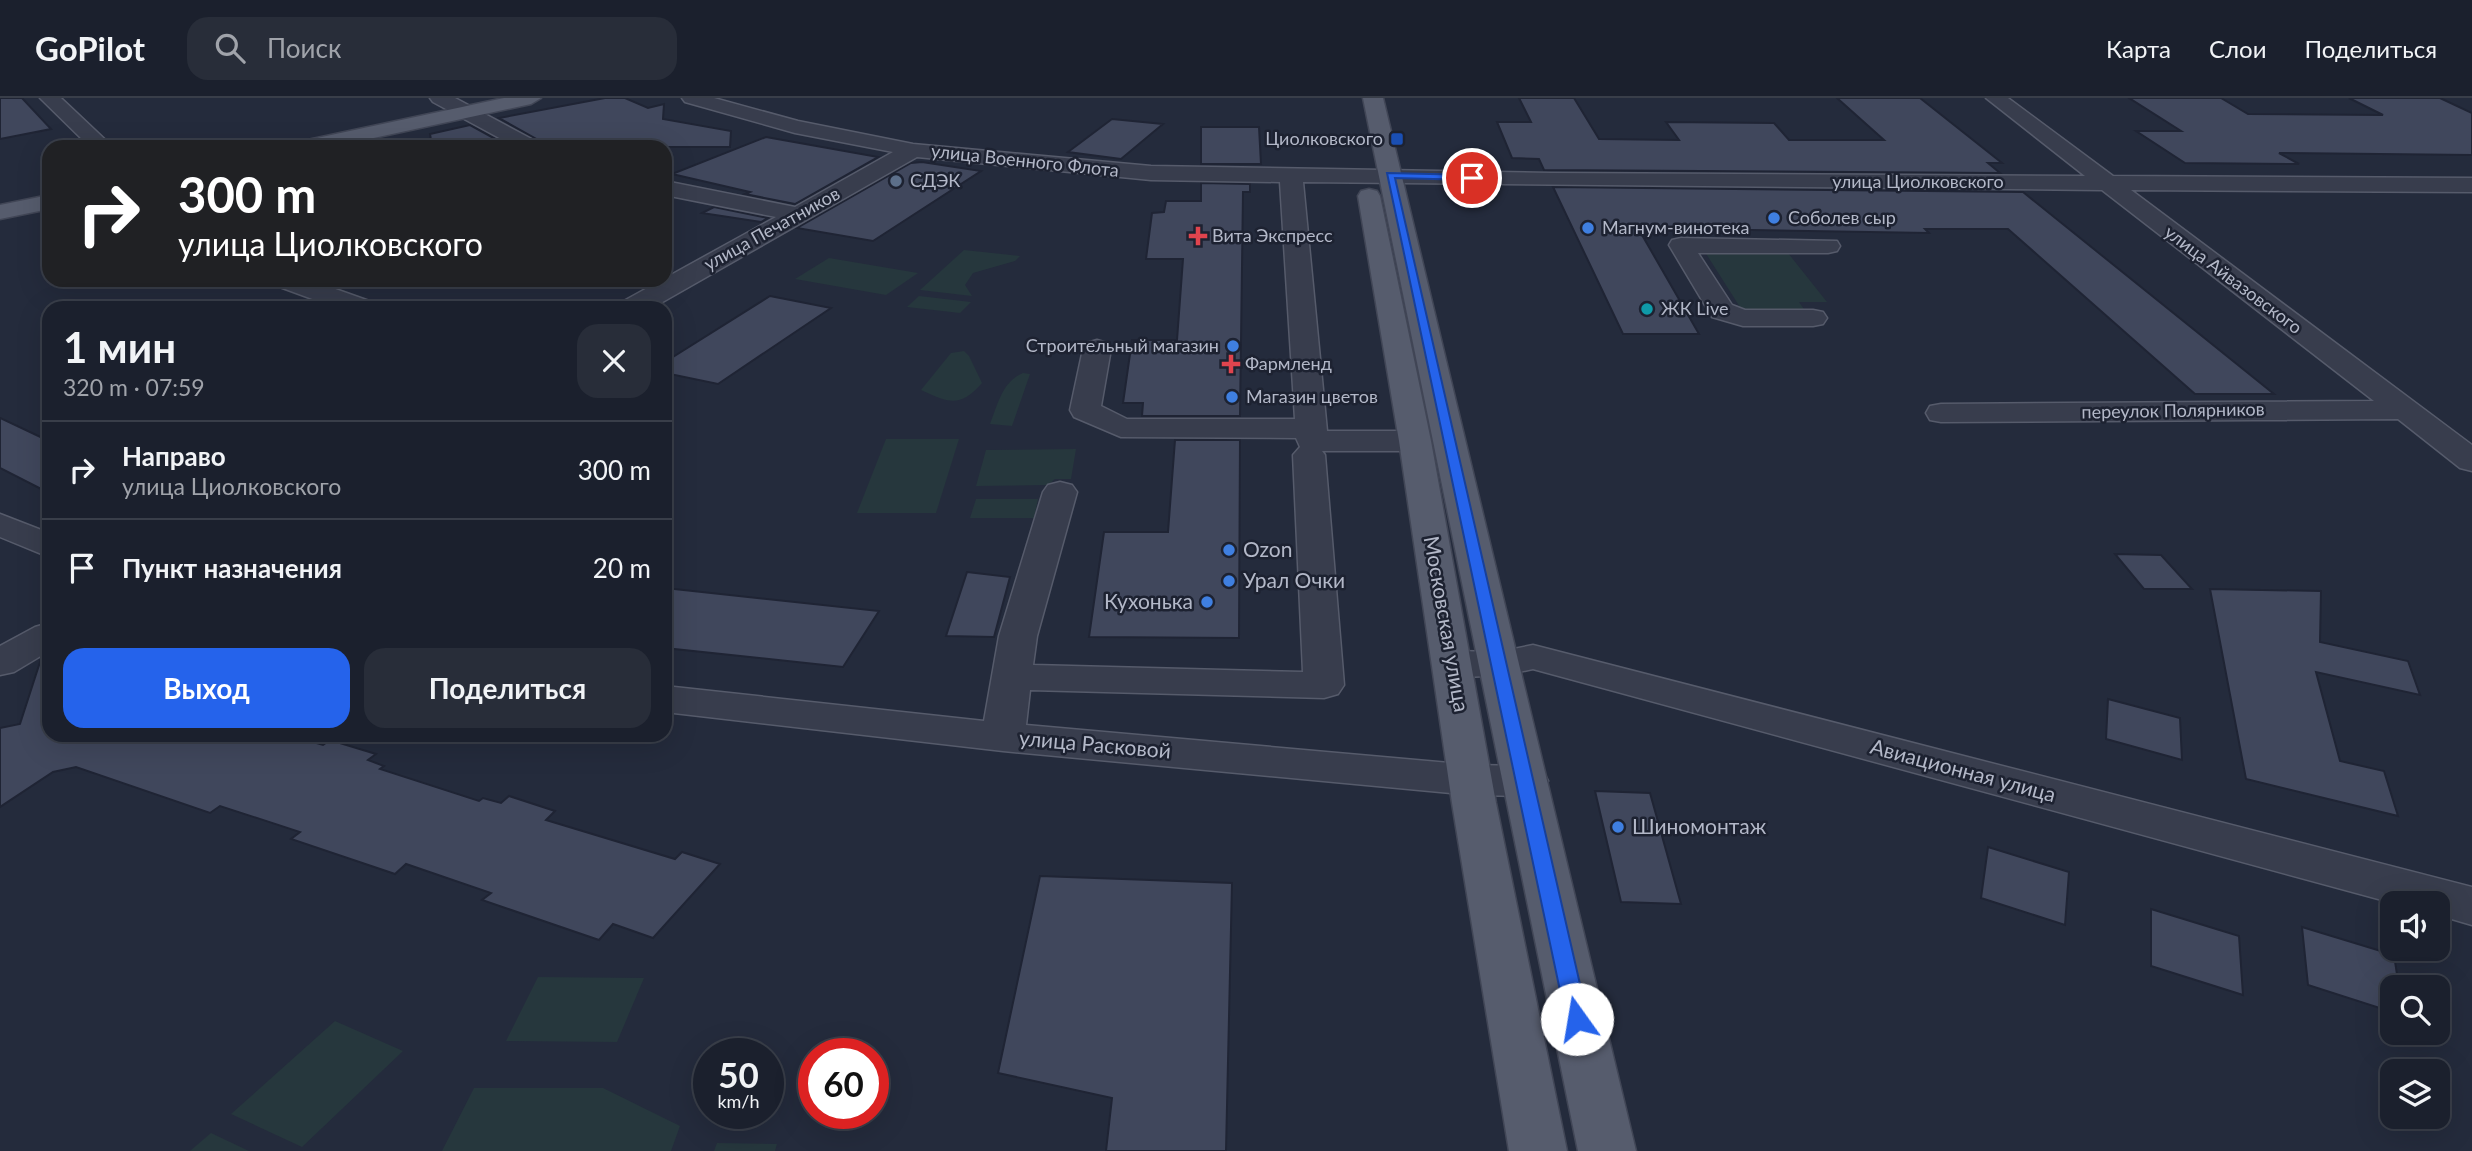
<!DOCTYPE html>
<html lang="ru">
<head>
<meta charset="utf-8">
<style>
	body { margin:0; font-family:Lato,sans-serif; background:#282d39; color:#f1f3f6; height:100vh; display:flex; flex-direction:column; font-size:26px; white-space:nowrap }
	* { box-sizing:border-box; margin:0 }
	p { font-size:23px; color:#a0a3aa }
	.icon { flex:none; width:38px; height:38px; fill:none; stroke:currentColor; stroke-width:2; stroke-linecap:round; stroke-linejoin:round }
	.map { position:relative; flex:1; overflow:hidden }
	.details { position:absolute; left:42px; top:203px; width:630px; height:441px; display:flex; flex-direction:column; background:#1b202d; border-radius:21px; box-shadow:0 7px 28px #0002,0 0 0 2px #393e49 }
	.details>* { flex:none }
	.hud { position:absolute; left:42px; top:42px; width:630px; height:147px; border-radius:21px; box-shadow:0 7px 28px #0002,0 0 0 2px #393e49; background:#202124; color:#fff; overflow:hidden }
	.tools { position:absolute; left:2380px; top:793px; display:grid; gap:14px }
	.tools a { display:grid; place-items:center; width:70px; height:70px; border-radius:14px; background:#1b202d; box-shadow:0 7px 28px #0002,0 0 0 2px #393e49; font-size:35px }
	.speed { position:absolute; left:693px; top:940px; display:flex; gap:14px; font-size:35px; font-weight:700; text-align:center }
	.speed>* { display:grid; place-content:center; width:91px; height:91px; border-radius:50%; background:#1b202d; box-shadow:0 7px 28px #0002,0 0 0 2px #393e49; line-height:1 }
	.speed small { font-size:18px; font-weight:400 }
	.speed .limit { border:10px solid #d22; background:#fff; color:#111 }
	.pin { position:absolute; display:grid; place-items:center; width:60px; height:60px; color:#fff; margin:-30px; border:4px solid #fff; border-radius:50%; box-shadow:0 2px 7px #0007 }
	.me { position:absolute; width:77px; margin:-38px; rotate:347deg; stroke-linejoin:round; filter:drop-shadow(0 0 5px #0008) }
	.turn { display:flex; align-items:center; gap:24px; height:147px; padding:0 21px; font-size:32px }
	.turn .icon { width:91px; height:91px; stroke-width:2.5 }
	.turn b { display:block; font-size:49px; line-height:60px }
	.round { display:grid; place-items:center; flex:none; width:74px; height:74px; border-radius:21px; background:#282d39 }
	.headline { display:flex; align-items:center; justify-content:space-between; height:119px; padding:0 21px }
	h1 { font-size:42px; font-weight:700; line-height:52px }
	.button { display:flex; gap:14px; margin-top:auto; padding:14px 21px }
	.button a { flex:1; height:80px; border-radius:21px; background:#2563eb; color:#fff; font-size:28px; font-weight:700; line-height:80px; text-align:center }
	.button a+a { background:#282d39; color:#f1f3f6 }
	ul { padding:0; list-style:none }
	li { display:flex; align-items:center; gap:21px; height:98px; padding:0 21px; border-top:2px solid #393e49 }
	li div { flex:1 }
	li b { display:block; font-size:26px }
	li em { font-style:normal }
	header { display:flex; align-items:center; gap:42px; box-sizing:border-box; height:98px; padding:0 35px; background:#1b202d; border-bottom:2px solid #393e49 }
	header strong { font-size:33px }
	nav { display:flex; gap:38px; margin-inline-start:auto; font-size:24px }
	.search { width:490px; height:63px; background:#282d39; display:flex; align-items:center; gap:18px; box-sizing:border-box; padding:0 24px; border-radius:21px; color:#a0a3aa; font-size:26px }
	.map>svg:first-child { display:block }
</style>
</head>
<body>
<header>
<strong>GoPilot</strong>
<div class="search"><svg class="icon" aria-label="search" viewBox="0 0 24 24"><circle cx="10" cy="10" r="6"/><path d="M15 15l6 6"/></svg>Поиск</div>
<nav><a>Карта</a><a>Слои</a><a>Поделиться</a></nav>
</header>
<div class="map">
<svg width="2472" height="1053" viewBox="0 0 2472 1053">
	<rect width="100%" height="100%" fill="#242b3c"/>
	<!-- green -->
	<g fill="#26373d">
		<path d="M964,152L1020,158L1015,163L973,175L965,187L972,198L920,192Z"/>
		<path d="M1705,154L1788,155L1827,204H1799L1808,217H1745Z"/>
		<path d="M829,160L918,175L886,197L795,181Z"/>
		<path d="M919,198L971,204L960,215L907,209Z"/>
		<path d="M964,253L969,258L982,285C960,310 949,305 921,292L951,255Z"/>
		<path d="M1023,275L1030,276L1012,328L990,326C998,306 1002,284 1023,275Z"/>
		<path d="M886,341H959L936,415H857Z"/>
		<path d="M1076,351L1071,381H1055L1048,387L976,388L986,352Z"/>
		<path d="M976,401H1038L1034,420H970Z"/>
		<path d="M538,879L644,880L617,944L506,943Z"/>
		<path d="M335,923L403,953L302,1049L231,1016Z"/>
		<path d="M474,990H603L680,1028L671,1053H442Z"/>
		<path d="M211,1035L249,1053H190Z"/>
		<path d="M717,1045L777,1046L775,1053H714Z"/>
	</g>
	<!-- building -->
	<g fill="#40475c" stroke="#1f2434" stroke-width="2">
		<path d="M0,0H22L51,31L0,41Z"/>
		<path d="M605,0H625L648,10L664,6L663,21L731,33L730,49H546L540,43L499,20Z"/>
		<path d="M1519,0H1574L1599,41L1679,42L1666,24L1774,25L1789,42H1884L1837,0H1920L2002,65H1988L2000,75L1544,72L1539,61L1512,60L1497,24H1531Z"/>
		<path d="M2129,0H2221L2248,16L2383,17L2349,0H2440L2472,15V57L2279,55L2299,66L2185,65L2136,33H2181Z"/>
		<path d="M1112,21L1163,26L1121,61L1068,54Z"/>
		<path d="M470,27L510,49H432L430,36Z"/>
		<path d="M1201,29H1259L1261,66H1201Z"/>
		<path d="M766,39L878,59L795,106L745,96L750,94L672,76Z"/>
		<path d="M922,64L981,73L873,143L797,130L911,65Z"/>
		<path d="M1201,85L1250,86V94H1243L1240,318H1142L1143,305H1123L1132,242H1177L1183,161H1146L1152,115L1164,114L1166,103H1201Z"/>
		<path d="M1553,89L2023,94L2274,296H2195L2008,131H1925L1929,135L1638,130L1699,236H1623Z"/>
		<path d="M714,109L768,120L761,124L702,115Z"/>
		<path d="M770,198L831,210L718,286L665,275V264Z"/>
		<path d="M0,320L49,343V395L0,370Z"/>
		<path d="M1175,342H1240L1239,540L1089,539L1104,434H1168Z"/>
		<path d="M2115,456L2161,457L2192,491H2144Z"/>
		<path d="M967,474L1010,479L994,539L946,538Z"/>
		<path d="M665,490L879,513L843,569L665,550Z"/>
		<path d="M2210,491L2321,493L2320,544L2408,563L2420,597L2316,574L2340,663L2384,673L2398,718L2246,681Z"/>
		<path d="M49,556V637H289L323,647L330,642L376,656L368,662L384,668L380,671L479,703L483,700L501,705L509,698L555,713L546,722L675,761L682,754L720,766L653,840L613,826L599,842L482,802L491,795L406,766L395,776L291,741L300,734L220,708L210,715L76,669L53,674L0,709V630L20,626L41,561Z"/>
		<path d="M2108,601L2180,620L2182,662L2106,641Z"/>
		<path d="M1595,693L1650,695L1681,806L1621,804Z"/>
		<path d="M1988,749L2069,774L2065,827L1981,800Z"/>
		<path d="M1040,778L1232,785L1226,1053H1106L1112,1000L998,975Z"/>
		<path d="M2151,811L2239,838L2243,897L2151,868Z"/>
		<path d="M2302,829L2394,857L2399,889H2392V914L2308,887Z"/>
	</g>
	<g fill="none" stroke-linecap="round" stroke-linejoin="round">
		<!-- minor casing -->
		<g stroke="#565b6b" stroke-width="3">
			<g id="minor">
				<path d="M40,0H61L113,49H90Z"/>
				<path d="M430,0H455L539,45L543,49H516L433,4Z"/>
				<path d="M682,0H714L798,23L913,46L1151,68L1550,75L2085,78L1986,0H2008L2113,78L2472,80V94L2131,92L2472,347V373L2460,370L2398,321L1941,324L1930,322L1926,315L1930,308L1941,306L2374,303L2102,92L1303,84L1327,333H1415L1426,336L1431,343L1426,350L1415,353H1322L1325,357L1344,587L1338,596L1324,600L1030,592L1026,627L1472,667L1526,668L1542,672L1548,683L1542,694L1526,698L1472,697L1003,653L665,614V588L984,623L999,538L1043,394L1048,387L1060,384L1072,387L1077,394L1037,538L1033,567L1303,574L1293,357L1300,349L1296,340L1121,339L1074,319L1070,312L1083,251L1087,245L1097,242L1107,245L1111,251L1101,308L1127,321H1295L1280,84L1151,82L917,59L652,210H618L622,204L776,119L665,97V83L795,109L893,54L795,35L685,4Z"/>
				<path d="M1681,140L1837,143L1840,148L1837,153L1828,155H1698L1732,207L1745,212H1813L1823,214L1827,220L1823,226L1813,228H1743L1712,219L1669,147L1672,142Z"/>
				<path d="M273,182H310L372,204L376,210H337L277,188Z"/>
				<path d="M0,416L49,435V459L0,439Z"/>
				<path d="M49,525V553L14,574L0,577V548L35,529Z"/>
				<path d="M1533,547L2472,789V827L2438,817V805H2393L1533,571C1501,578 1470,582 1439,574L1433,565L1439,556L1453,553L1499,554Z"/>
			</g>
		</g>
		<!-- major casing -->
		<g stroke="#414656" stroke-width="3">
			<g id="major">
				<path d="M504,0H541L531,6L332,49H292L296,45L303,43Z"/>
				<path d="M1363,0H1383L1636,1053H1578Z"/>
				<path d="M1369,91L1377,93L1380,98L1431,343L1496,705L1567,1053H1509L1452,705L1399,343L1358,98L1361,93Z"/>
				<path d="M49,97V111L0,121V107Z"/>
			</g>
		</g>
		<!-- minor -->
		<use href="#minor" fill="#383d4d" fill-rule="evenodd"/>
		<!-- major -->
		<use href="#major" fill="#565c6d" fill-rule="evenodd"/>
	</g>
	<!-- route -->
	<path fill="#2563eb" stroke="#184099" stroke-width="2" d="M1387,75L1472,77L1477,80L1472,82L1395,80L1588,921L1585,927L1577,930L1569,927L1566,921Z"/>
	<!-- markers -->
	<rect fill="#1a4fb4" stroke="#1d2231" stroke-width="2.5" x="1390" y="34" width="14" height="14" rx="3.5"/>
	<circle fill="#5c6f8a" stroke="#1d2231" stroke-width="2.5" cx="896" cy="83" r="7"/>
	<g fill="#3f7fe0" stroke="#1d2231" stroke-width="2.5">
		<circle cx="1774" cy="120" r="7"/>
		<circle cx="1588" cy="130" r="7"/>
		<circle cx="1233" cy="248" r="7"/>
		<circle cx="1232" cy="299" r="7"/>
		<circle cx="1229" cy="452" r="7"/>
		<circle cx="1229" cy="483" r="7"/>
		<circle cx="1207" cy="504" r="7"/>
		<circle cx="1618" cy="729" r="7"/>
	</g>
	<g fill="#e0444e" stroke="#1d2231" stroke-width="2.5">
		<path d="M1194.5 127.5h7v7h7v7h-7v7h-7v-7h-7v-7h7z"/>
		<path d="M1227.5 255.5h7v7h7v7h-7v7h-7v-7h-7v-7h7z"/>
	</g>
	<circle fill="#0f9aa8" stroke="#1d2231" stroke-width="2.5" cx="1647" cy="211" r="7"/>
	<g text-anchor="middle" stroke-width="5" stroke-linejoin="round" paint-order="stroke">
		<!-- far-poi labels -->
		<g font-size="18" fill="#b3b8c8" stroke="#1d2231" text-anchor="start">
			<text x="1383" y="47" text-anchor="end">Циолковского</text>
			<text x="910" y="89">СДЭК</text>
			<text x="1788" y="126">Соболев сыр</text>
			<text x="1602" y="136">Магнум-винотека</text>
			<text x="1212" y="144">Вита Экспресс</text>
			<text x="1661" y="217">ЖК Live</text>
			<text x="1219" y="254" text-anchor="end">Строительный магазин</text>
			<text x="1245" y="272">Фармленд</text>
			<text x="1246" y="305">Магазин цветов</text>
		</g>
		<!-- far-street labels -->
		<g font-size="18" fill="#b3b8c8" stroke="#1d2231">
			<text transform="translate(1025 63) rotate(6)" y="6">улица Военного Флота</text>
			<text x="1918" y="90">улица Циолковского</text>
			<text transform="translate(772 131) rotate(-29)" y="6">улица Печатников</text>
			<text transform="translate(2233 182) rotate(37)" y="6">улица Айвазовского</text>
			<text transform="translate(2173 313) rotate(-1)" y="6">переулок Полярников</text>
		</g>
		<!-- poi labels -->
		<g font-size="21" fill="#b3b8c8" stroke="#1d2231" text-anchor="start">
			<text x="1243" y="459">Ozon</text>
			<text x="1243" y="490">Урал Очки</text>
			<text x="1193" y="511" text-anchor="end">Кухонька</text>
			<text x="1632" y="736">Шиномонтаж</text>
		</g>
		<!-- street labels -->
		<g font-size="21" fill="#b3b8c8" stroke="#1d2231">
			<text transform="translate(1446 526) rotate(80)" y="7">Московская улица</text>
			<text transform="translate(1095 647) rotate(5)" y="7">улица Расковой</text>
			<text transform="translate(1963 673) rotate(15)" y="7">Авиационная улица</text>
		</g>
	</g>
</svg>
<div class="tools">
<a><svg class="icon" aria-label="sound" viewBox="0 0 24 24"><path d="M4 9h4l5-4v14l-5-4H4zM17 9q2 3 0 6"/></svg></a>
<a><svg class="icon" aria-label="search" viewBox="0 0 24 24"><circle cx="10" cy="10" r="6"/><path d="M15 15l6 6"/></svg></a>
<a><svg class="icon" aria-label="layers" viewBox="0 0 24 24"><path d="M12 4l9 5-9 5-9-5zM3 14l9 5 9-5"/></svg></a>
</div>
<div class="speed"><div>50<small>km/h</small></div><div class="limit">60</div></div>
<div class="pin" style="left:1472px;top:80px;background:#d93025"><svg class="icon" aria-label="arrive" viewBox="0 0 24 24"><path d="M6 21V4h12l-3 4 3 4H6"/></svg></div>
<svg class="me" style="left:1577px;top:921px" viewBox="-20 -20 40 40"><circle r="19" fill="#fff"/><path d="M0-13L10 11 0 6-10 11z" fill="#2563eb"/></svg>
<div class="hud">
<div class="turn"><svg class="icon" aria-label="right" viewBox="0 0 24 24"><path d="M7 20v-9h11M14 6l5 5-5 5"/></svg><div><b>300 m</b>улица Циолковского</div></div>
</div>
<section class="details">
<div class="headline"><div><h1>1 мин</h1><p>320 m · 07:59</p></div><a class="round"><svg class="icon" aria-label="close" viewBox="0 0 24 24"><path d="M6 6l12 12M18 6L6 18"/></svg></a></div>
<ul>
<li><svg class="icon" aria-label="right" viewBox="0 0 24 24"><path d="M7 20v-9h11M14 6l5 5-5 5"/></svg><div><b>Направо</b><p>улица Циолковского</p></div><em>300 m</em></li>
<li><svg class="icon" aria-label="arrive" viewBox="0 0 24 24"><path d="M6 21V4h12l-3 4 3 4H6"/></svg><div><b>Пункт назначения</b></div><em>20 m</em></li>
</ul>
<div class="button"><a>Выход</a><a>Поделиться</a></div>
</section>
</div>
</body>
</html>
